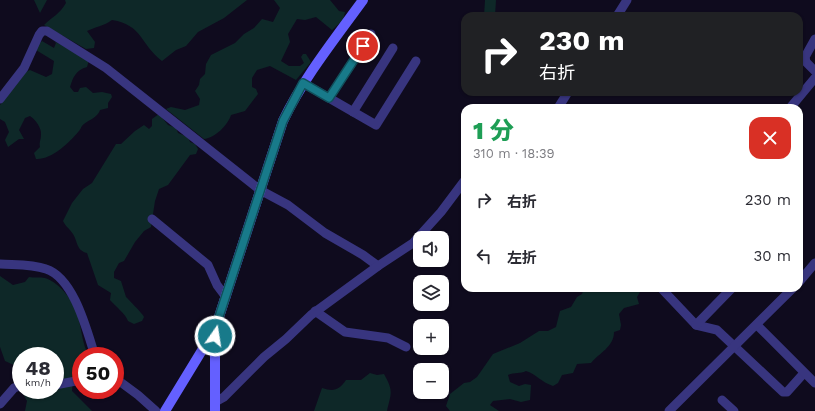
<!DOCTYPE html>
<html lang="ja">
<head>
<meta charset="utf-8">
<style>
	body { margin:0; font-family:"Work Sans","Noto Sans JP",sans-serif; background:#f7f7f7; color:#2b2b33; height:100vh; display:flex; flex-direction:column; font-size:15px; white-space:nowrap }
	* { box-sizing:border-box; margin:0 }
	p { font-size:13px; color:#7c7c81 }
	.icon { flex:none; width:22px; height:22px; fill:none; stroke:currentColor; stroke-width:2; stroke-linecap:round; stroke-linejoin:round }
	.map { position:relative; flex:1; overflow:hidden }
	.drawer { position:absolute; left:461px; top:104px; width:342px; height:188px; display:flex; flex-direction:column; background:#fff; border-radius:12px; box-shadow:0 1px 3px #0004 }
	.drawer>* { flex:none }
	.banner { position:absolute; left:461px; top:12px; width:342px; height:84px; border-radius:12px; box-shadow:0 1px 3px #0004; background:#202124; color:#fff; overflow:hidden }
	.tools { position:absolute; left:413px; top:231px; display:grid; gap:8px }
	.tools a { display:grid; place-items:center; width:36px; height:36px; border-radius:8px; background:#fff; box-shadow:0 1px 3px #0004; font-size:20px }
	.speed { position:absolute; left:12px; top:347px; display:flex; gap:8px; font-size:20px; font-weight:700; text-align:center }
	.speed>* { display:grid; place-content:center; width:52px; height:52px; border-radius:50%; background:#fff; box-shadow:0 1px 3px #0004; line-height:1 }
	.speed small { font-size:10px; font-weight:400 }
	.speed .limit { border:6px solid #d22; background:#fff; color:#111 }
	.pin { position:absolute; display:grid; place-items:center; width:34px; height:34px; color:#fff; margin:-17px; border:2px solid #fff; border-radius:50%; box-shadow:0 1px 4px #0007 }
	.me { position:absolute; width:44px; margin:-22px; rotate:13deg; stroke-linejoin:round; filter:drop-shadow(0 0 3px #0008) }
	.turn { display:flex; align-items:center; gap:14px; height:84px; padding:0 12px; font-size:18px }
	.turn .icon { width:52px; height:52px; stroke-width:2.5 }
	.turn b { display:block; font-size:28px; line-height:34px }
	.round { display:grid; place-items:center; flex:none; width:42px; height:42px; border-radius:12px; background:#f7f7f7 }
	.summary { display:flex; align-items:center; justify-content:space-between; height:68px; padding:0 12px }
	h1 { font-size:24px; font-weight:800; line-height:30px; color:#1e9e55 }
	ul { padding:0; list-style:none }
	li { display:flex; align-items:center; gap:12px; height:56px; padding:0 12px }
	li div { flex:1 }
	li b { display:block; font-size:15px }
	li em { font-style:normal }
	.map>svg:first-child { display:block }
</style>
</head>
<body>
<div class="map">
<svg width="815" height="411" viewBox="0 0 815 411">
	<rect width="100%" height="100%" fill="#0f0b1e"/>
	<!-- green -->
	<g fill="#0e2828">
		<path d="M34,0H47L40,13Z"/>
		<path d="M65,0H247L224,18L198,32L186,46L176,50L162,61C140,44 143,25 112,20C104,26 95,27 87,31L95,42L94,48L86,49L44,25C53,16 59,15 66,3Z"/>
		<path d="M274,0H330L339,11L345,12L343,20L332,30L316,17L305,20L297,19L288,34L290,42L281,61L289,66H300L304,63L301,57L303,54H306L311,62L296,80L270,66L257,70L252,78V87L256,89L258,94L245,111L231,115C228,125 215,138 204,139L166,109L171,107L185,110L199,105L200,99L195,91L199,85L200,79L205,74L206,64L211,55L235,43L244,34L254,28L262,19L273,22L280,8Z"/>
		<path d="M485,0H496L495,16H484Z"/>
		<path d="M42,41L54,48L56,43L54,41L89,60L87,67C76,70 73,77 70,87L74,92H78L80,88L86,87L93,93L102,92L111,94L112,97L108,103V108L100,110C98,117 89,120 84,124C81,126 81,129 79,131C69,143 51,160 36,159L34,153L40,147C39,141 41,140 41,135C42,128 35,119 30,116L25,118L19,130L24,139H19L8,147L5,140L9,132L5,122L0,119V105L26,72L30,70L46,77L52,74L54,61L36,50L38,45Z"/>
		<path d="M159,114L168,125L176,128L178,133L188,137L190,142L195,144L198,149L196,154L190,155L168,185L159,189L155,201L151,227L144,231L135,242L124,261L119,263L114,272V278L121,281L126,297C127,298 144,315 144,317L142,321L134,324L128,321C125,313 116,307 110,300L111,293L98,285L87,253C76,250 78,242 73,234C69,228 66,227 63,221L72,203L83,189L92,183L116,144H121L135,131L144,125L149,129L152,126V119Z"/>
		<path d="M0,276L13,285L25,282L29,277C34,278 40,277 45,278C60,283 74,301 78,317C82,330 82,344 89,356H81V369L73,378L72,391L92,411H25L27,401L22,392L23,390H55V356H21V374L16,366L5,361L0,347Z"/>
		<path d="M584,288H638L640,292L637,297L639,304L624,308L619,314L621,325L620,330L614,332C614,347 599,353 591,363L577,364L573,373L562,375L558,383L553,386C541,382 536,374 526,371C520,374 515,372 508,375L510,382L519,386L525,384L531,385L530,400L521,402L510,399L493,401L490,405L499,411H450L446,406L450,394L464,383L470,382L477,377L493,354L520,343L539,331H548L556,327L560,311L571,307L577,297L582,294Z"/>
		<path d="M370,373L377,375L384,374C394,392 391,393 387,411H314L322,388C334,392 339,390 346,380H361Z"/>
	</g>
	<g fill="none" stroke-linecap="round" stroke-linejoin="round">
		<!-- street -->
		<g stroke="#38357f" stroke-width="9">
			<path d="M617,16L627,0"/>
			<path d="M815,39L805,57L806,62L815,71"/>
			<path d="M303,83L376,125L416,61"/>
			<path d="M329,98L371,34"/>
			<path d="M0,99L24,68L39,35L42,31H47L106,68L260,190L288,205L325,233L363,255L378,266"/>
			<path d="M558,108L568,92"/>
			<path d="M790,108L815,78"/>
			<path d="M353,112L393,48"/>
			<path d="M152,219L208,265L217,285L226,297"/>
			<path d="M0,264C15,265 32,264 46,269C74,278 87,331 95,356"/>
			<path d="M799,282L815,263"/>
			<path d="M661,288L696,325L717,330L783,392H787L804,373"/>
			<path d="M315,311L345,332L388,338L406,347"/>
			<path d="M696,325L732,288"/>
			<path d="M757,325L815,383"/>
			<path d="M115,378L138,395L156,411"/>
			<path d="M55,385L81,380"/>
			<path d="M722,400L734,411"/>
			<path d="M215,402L224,397L264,357L286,339L311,315L378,266L413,243L441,212L465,180"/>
			<path d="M0,404L14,388L21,385"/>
			<path d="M669,411L793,288"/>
		</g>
		<!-- secondary -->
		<g stroke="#6460ff" stroke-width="10">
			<path d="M215,329V411"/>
			<path d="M165,411L215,329L283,121C304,77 334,40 363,0"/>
		</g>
	</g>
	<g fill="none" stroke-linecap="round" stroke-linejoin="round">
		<!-- route casing -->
		<g stroke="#104f5a" stroke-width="10">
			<path id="route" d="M215,336V329L283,121L303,83L329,98L363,46"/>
		</g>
		<!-- route -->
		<use href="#route" stroke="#187a8a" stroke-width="7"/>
	</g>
</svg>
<div class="tools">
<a><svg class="icon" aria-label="sound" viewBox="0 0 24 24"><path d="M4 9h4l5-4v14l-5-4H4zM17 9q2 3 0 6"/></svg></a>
<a><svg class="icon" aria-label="layers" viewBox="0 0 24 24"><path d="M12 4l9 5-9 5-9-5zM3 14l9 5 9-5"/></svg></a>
<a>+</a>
<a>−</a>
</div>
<div class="speed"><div>48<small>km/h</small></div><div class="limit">50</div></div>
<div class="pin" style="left:363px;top:46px;background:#d93025"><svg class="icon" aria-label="arrive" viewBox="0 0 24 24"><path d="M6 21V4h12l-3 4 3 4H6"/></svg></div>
<svg class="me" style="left:215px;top:336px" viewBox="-20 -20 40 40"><circle r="17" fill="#187a8a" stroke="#fff" stroke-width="3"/><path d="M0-11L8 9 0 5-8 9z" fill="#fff"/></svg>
<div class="banner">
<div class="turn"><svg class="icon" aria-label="right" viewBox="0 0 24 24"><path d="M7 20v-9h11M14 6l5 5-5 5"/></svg><div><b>230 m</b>右折</div></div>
</div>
<section class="drawer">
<div class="summary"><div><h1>1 分</h1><p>310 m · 18:39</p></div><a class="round" style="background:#d93025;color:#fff"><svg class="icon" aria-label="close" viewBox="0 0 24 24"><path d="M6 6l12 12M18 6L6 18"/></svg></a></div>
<ul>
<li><svg class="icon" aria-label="right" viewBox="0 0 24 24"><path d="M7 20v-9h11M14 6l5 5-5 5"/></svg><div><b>右折</b></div><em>230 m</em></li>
<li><svg class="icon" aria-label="left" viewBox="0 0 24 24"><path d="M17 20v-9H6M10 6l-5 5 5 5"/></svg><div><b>左折</b></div><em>30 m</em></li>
</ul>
</section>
</div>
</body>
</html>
